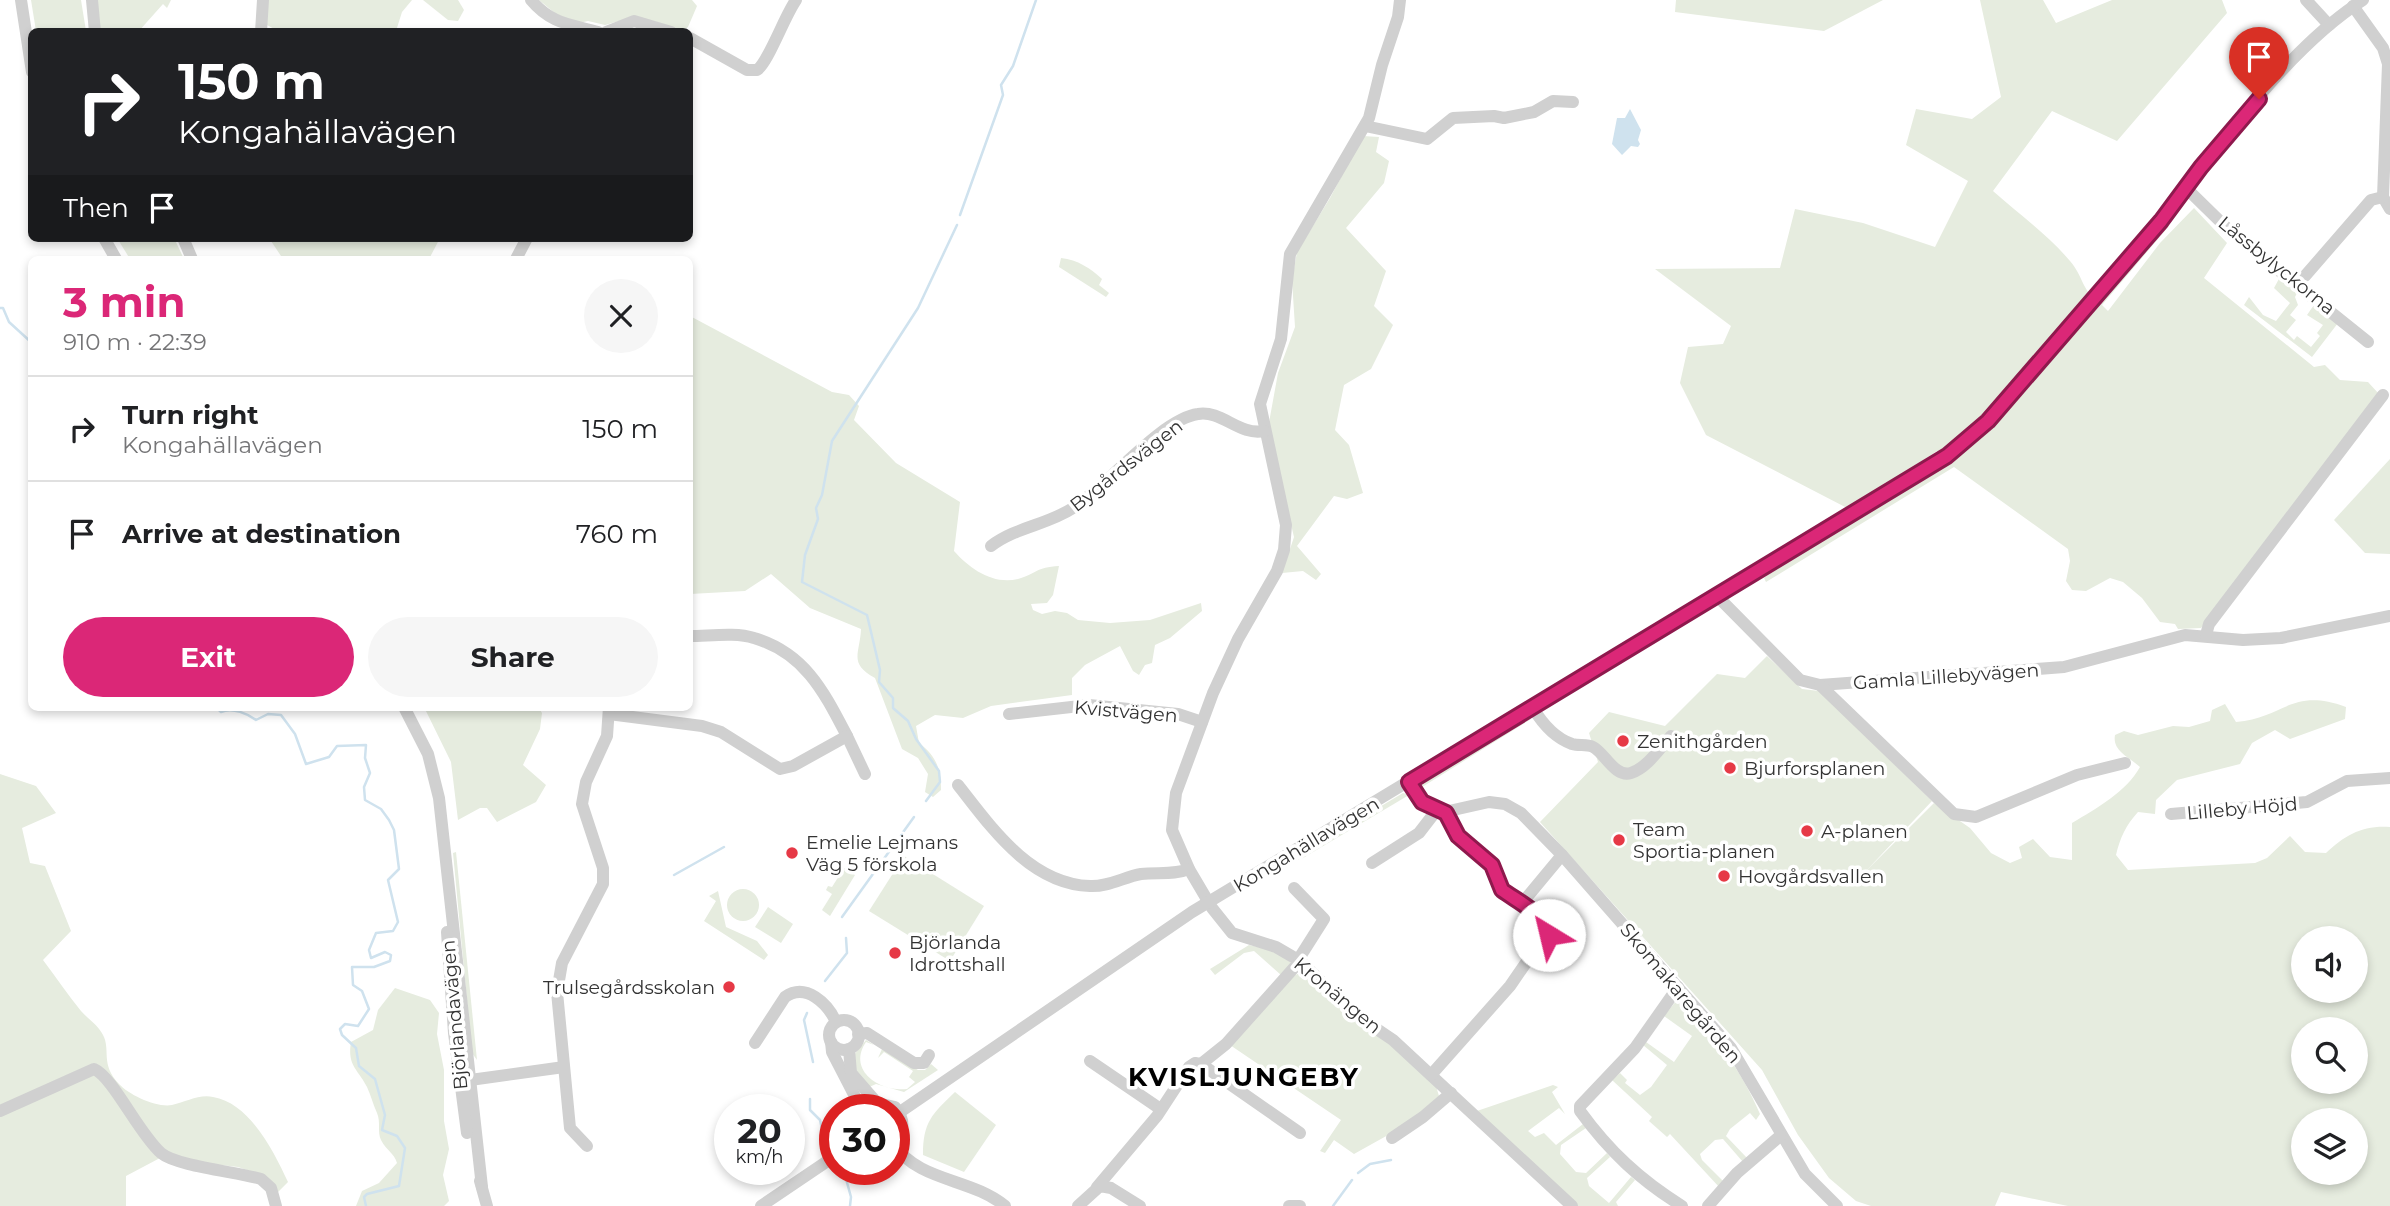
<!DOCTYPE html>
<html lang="en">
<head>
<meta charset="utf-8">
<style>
	body { margin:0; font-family:Montserrat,sans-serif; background:#f6f6f6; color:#202124; height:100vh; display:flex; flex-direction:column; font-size:26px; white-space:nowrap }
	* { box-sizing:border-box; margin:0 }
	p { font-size:23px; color:#757577 }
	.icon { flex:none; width:38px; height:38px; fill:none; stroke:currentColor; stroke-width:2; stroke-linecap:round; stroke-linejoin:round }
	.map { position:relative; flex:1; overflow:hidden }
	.details { position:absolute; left:28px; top:256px; width:665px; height:455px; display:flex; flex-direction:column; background:#fff; border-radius:10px; box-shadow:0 4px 10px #0003 }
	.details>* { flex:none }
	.guide { position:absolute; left:28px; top:28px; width:665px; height:214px; border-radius:10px; box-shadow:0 4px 10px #0003; background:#202124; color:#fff; overflow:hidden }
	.tools { position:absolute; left:2291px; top:926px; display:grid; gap:14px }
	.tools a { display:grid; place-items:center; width:77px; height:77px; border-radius:50%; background:#fff; box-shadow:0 4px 10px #0003; font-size:35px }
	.speed { position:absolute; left:714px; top:1094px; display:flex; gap:14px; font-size:35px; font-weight:700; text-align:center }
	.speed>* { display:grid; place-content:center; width:91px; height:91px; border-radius:50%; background:#fff; box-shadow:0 4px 10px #0003; line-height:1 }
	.speed small { font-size:18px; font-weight:400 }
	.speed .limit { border:10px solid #d22; background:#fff; color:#111 }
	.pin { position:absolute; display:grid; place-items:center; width:60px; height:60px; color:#fff; margin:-72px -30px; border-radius:50% 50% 50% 0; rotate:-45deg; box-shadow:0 0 7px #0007 }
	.pin .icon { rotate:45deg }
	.me { position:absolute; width:77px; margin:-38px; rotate:324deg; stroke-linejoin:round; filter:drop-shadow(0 0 5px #0008) }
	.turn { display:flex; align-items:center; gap:24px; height:147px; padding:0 35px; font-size:32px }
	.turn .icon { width:91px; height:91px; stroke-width:2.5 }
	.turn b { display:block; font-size:49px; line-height:60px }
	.then { display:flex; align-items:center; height:66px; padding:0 35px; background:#0003; gap:14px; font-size:26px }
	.round { display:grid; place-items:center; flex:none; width:74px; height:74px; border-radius:37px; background:#f6f6f6 }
	.summary { display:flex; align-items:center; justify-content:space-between; height:119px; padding:0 35px }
	h1 { font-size:42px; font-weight:700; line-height:52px; color:#db2777 }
	.button { display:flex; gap:14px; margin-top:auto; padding:14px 35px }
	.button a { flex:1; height:80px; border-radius:42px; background:#db2777; color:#fff; font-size:28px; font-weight:700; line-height:80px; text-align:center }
	.button a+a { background:#f6f6f6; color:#202124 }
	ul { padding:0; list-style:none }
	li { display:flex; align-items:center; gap:21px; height:105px; padding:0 35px; border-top:2px solid #e0e0e0 }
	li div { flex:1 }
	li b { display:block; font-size:26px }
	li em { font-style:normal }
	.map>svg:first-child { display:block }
</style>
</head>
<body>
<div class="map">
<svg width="2390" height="1206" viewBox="0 0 2390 1206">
	<rect width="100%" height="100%" fill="#fff"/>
	<!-- green -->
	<g fill="#e6ecdf" fill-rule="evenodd">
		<path d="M31,0H81L86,31H36Z"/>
		<path d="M93,0H171L167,8L163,4L138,32L97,31Z"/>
		<path d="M267,0H412L402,12L396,31L280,32L267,25Z"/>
		<path d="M423,0H458L464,10L458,21L448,20Z"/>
		<path d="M539,0H692L697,6L688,27L682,31L654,21L630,18L605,25L588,21L579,23L556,14Z"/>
		<path d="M1676,0H1883L1824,31L1675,12Z"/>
		<path d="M1980,0H2043L2056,23L2112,0H2222L2227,13L2117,141L2052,111L1993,191C2019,214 2048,235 2070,261C2083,276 2081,288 2097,301L2167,223L2169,226L2102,305L2108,311L2160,243L2194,208L2227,243L2204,278L2314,367L2325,365L2340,380L2368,382L2379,394L2201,628L2178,629L2175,624L2160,622L2142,598L2123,582L2110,578L2086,591L2072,590L2066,581L2070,561L2068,549L1954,467L1766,582L1764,578L1779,566L1948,461L1937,451L1849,509L1706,435L1680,383L1688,347L1723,344L1731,326L1655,269L1780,268L1795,209L1863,223L1935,247L1968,181L1906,145L1916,109L1972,119L2001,97Z"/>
		<path d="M1363,136L1379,137L1376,152L1389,161L1384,183L1346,228L1386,271L1374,306L1393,325L1371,369L1344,385L1335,430L1349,445L1363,493L1347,499L1334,496L1297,546L1321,574L1316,580L1303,571L1282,573L1294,537L1268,428L1278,373L1295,327L1292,280L1297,252L1330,198Z"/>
		<path d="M117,238H174L184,259H130Z"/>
		<path d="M269,238H440L429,259H283Z"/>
		<path d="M1061,258C1078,260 1090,268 1102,279L1099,285L1109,293L1106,297L1059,267Z"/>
		<path d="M2280,277L2298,291L2295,297L2298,305L2290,315L2296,320L2286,332L2294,340L2297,336L2311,347L2320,336L2317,333L2323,325L2307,315L2316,302L2338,323L2312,357L2244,305L2249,297L2263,315L2276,321L2290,303L2274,288Z"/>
		<path d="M690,316L832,392L849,395L859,406L854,420L896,463L960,502L954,551C970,569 993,585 1018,579C1036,574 1036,567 1059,566L1053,595L1047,603L1031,604L1033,610L1042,614L1055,611L1067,613L1078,620L1110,623L1150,620L1201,603L1202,611L1170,638L1155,645L1152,663L1145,665L1139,675L1133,671L1120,646L1085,665L1072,678V695L991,706L963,718L935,715L916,726L919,743C936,756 941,768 941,790L933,797L925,792L928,774L918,758L902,749L875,678C848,663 860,654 861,629L810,608L771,574L745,591L690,594Z"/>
		<path d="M2390,459V554L2365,553L2334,520Z"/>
		<path d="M1767,656L1802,689L1819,691L1932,801L1865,872L1934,803L1970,828L1991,853L2010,863L2022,858L2019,847L2033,839L2050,857L2072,860V823C2097,808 2126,792 2140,767C2129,757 2112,751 2115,735L2124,731L2138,735L2173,726L2189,727L2210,721L2212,710L2225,704L2236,722C2284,718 2291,687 2346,707L2345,719L2290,739L2275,730L2252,743L2240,764L2177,780L2156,800L2155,814L2138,812C2126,825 2120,838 2116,855L2128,870L2255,863L2267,858L2290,836L2305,852L2326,853C2345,835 2363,825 2390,827V1206H2068L2001,1192L1995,1206H1871L1856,1201L1829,1178L1798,1135L1762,1070L1540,822L1598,762L1589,733L1609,712L1665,726L1717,674L1745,678ZM2303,938H2356V990H2303ZM2303,1029H2356V1082H2303ZM2303,1120H2356V1172H2303Z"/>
		<path d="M424,707H538L542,713L540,729L523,765L546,785L536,802L497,822L487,808H480L458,820L451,762Z"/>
		<path d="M1526,717L1531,719L1419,789L1422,780Z"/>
		<path d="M0,774L36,786L56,813L22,828L30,863L45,866L71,931L43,960C56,977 68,995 81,1011C88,1019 99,1026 103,1035C111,1050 100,1064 119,1084C129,1095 157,1108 172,1105C186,1102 199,1094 213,1097C250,1103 274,1152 288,1182L277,1193L265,1176L238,1167L160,1158L126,1176V1206H0Z"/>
		<path d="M1403,793L1409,795L1303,858L1286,863Z"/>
		<path d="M456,852L477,1060L472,1053L453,853Z"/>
		<path d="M904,856L984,906L950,961L869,911Z"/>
		<path d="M844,868L855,875L830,916L822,910L832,894L826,890L828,886L832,887Z"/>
		<circle cx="743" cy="905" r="16"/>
		<path d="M718,891L726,927L757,941L768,955L764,960L704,921L716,901L709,896Z"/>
		<path d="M768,907L793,924L781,943L755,927Z"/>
		<path d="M1249,945L1277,951L1291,963L1281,975L1254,951L1244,953L1215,975L1210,969Z"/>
		<path d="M1304,971L1435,1083L1439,1096L1406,1125L1354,1154L1334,1140L1325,1153L1320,1151L1341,1120L1230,1045L1289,978Z"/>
		<path d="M395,988L430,1000L439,1013L437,1034L444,1070V1121L449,1149L443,1175L449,1201L444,1206H356L362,1191L379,1183L397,1163C394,1153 386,1150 381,1140C377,1132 381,1122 377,1113C373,1104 371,1096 367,1087C358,1069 347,1066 351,1042L373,1030L378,1010Z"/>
		<path d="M1677,1000H1682C1716,1040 1739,1065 1760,1114L1756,1120L1750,1113L1730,1129L1726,1136L1747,1158L1743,1162L1723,1139L1715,1140L1700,1154L1702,1160L1725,1183L1720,1188L1670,1134L1667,1137L1649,1121L1652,1117L1612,1080L1620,1073L1627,1080L1625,1083L1640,1095L1651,1087L1667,1065L1643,1045L1646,1042L1674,1062L1692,1036L1664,1016Z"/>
		<path d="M866,1040L874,1045L866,1042C847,1070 879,1092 907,1089L915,1082L909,1077L913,1071L884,1052L878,1058L882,1049L918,1070H925L931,1064L938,1070L904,1092L876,1084L867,1088L856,1077L854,1055Z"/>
		<path d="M1553,1085L1558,1087L1552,1092L1565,1114L1559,1108L1528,1131L1535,1137L1544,1133L1556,1145L1583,1124L1586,1128L1561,1145L1560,1154L1576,1172L1586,1173L1607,1153L1610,1157L1587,1178L1589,1186L1609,1203L1631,1177L1635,1180L1616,1202L1618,1206H1576L1474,1112Z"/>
		<path d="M955,1092L996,1125L964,1172L923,1155C923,1122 932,1114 955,1092Z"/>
	</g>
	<!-- water -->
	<path fill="#cfe2ee" d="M1630,109L1641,130L1638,140L1640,144L1638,147L1631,146L1622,155L1612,144L1617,118H1625Z"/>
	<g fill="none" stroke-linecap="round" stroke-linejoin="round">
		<!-- stream -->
		<g stroke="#cfe2ee" stroke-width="2.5">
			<path d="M960,215L1003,95L1001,85L1013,66L1036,0"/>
			<path d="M0,308H3L9,322L32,343"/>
			<path d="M32,346V352"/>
			<path d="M216,707L221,712C233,707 248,714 256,720L268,714L281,715L295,734L306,764L329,757L337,746L366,745L365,758L370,773L364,787L365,800L381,809L389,820L394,830L399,869L388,880L398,922L393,931L376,933L369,950L371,958L385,952L391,955L390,961L374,967H352L353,985L362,991L369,1009L358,1026L345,1024L340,1029L342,1035L356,1048L359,1066L375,1079L385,1115L382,1130L397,1136L405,1148L399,1186L367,1194L364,1197L366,1206"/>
			<path d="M926,801L940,782L939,771L916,739L908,721L893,708V698L879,682L880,670L867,615L802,582L805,555L818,519L816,508L822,495L832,441L918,308L957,225"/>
			<path d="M674,875L724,847"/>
			<path d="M842,917L914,817"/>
			<path d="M825,981L847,953L846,938"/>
			<path d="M807,1013L804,1020L813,1062"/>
			<path d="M810,1099V1110L820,1120L823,1134"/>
			<path d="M1358,1173L1370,1164L1391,1160"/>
			<path d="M846,1179L851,1197L850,1206"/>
			<path d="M1333,1206L1352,1180"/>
		</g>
		<!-- minor -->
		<g stroke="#d0d0d0" stroke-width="12">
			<path d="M21,0L32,72"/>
			<path d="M92,0L95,32"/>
			<path d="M531,0C551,24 570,24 598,32"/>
			<path d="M1400,0L1398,17L1382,65L1369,118L1290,254L1281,339L1260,404L1286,525L1284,550L1277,571L1238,639L1213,693L1176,793L1172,830L1189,869L1212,908L1232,933L1276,947L1300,961L1356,1015L1393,1040L1572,1206"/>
			<path d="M2306,0L2329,25"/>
			<path d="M2353,6L2383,48L2388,64L2383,197L2390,209"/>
			<path d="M261,32L263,0"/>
			<path d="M606,32L634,21L671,32"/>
			<path d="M690,38L747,70H757C768,63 784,17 796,0"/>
			<path d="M1365,126L1427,139L1453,118L1494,116L1504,118L1534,112L1553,101L1573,102"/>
			<path d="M2186,188L2232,233L2368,342"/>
			<path d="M104,238L116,259"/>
			<path d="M183,238L192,259"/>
			<path d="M516,259L527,238"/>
			<path d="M2305,276L2371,200L2383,197"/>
			<path d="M991,546C1016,527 1047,525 1073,508C1107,486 1161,419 1198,414C1222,410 1239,436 1264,431"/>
			<path d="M1718,597L1800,680L1820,685L2064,667L2185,635L2243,640L2281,638L2390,616"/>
			<path d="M2206,635L2209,624L2383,395"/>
			<path d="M1820,685L1954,814L1976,817L2077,775L2125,763"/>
			<path d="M404,707L428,754L439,798L482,1187"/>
			<path d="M1533,708C1542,723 1555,738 1572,744C1579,746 1587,744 1593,747C1605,753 1615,778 1631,773C1647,768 1660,748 1671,736"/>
			<path d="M609,714L702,726L721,732L780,769L793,766L847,736C824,692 805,653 754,638C736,632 709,636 690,636"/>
			<path d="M1009,714L1089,705L1178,714L1202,722"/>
			<path d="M847,736L865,774"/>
			<path d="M1409,782L1422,802L1440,813L1489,802L1505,804L1521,813L1562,855L1731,1048L1805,1174L1837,1206"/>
			<path d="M958,785C991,827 1030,884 1090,886C1108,887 1124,877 1141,874C1157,872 1175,875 1189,869"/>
			<path d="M1446,813L1457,836L1495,870L1502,890C1520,903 1542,912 1549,935L1534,951"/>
			<path d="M2171,814L2307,802L2347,781L2390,778"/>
			<path d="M1372,863L1419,833L1436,811"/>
			<path d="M1294,888L1324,919L1298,960"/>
			<path d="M1523,902L1562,855"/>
			<path d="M447,932L454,1033L467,1133"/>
			<path d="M1678,987L1635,1048L1580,1106V1111C1609,1151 1640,1180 1682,1206"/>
			<circle cx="844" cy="1035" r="15"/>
			<path d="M858,1034L867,1033L914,1063H924L929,1055"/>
			<path d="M831,1042L832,1052L862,1110"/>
			<path d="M755,1043L785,997C806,982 828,1004 836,1022"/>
			<path d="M849,1049L851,1073L877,1103"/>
			<path d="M1090,1061L1159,1108"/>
			<path d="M1201,1064L1300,1133"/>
			<path d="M1431,1075L1510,986L1530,957"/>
			<path d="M463,1081L564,1067"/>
			<path d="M865,1110L877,1103L895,1107C905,1119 905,1131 894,1142"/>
			<path d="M0,1111L94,1069C113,1077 139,1134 161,1153C176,1166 238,1172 261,1179L271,1188L276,1206"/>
			<path d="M900,1112L1192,912L1947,456C2010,404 2060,336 2112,275C2132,252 2155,231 2173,207C2224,138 2291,46 2363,0"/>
			<path d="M1392,1138L1423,1117L1451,1093"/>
			<path d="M894,1145C920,1182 971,1178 1005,1206"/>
			<path d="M587,1146L570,1128L557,992L562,963L603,884V868L582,804L586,782L607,736L609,707"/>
			<path d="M480,1181L487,1206"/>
			<path d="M1097,1187L1157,1116L1189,1067L1195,1063L1201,1064L1226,1044L1300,961"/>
			<path d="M761,1206L835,1156"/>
			<path d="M1078,1206L1100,1186L1111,1188L1140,1206"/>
			<path d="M1289,1206H1300"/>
			<path d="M1708,1206L1737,1173L1780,1136"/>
		</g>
	</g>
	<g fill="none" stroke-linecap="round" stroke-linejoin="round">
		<!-- route casing -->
		<g stroke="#8e194d" stroke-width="18">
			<path id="route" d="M1549,935C1542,912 1520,903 1502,890L1492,865L1458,836L1446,813L1422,802L1409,782L1947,456L1988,421L2161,221L2201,167L2259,99"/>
		</g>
		<!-- route -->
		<use href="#route" stroke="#db2777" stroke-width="12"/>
	</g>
	<!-- markers -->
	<g fill="#e63946" stroke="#fff" stroke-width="2.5">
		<circle cx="1623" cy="741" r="7"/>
		<circle cx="1730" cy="768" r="7"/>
		<circle cx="1807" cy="831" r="7"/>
		<circle cx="1619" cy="840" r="7"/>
		<circle cx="792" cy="853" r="7"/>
		<circle cx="1724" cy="876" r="7"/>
		<circle cx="895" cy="953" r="7"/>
		<circle cx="729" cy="987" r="7"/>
	</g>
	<g text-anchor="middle" stroke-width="7" stroke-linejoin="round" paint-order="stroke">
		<!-- street labels -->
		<g font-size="19" fill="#333" stroke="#fff">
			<text transform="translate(2277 265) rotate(39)" y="7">Låssbylyckorna</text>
			<text transform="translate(1126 465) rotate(-38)" y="7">Bygårdsvägen</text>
			<text transform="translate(1946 676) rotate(-4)" y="7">Gamla Lillebyvägen</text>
			<text transform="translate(1126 711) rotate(5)" y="7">Kvistvägen</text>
			<text transform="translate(2242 808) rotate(-5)" y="7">Lilleby Höjd</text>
			<text transform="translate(1306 844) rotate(-31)" y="7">Kongahällavägen</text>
			<text transform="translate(1681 993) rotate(50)" y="7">Skomakaregården</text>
			<text transform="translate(1338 995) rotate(40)" y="7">Kronängen</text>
			<text transform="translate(454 1015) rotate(-95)" y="7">Björlandavägen</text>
		</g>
		<!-- poi labels -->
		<g font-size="19" fill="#333" stroke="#fff" text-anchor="start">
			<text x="1637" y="748">Zenithgården</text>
			<text x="1744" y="775">Bjurforsplanen</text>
			<text x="1633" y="836">Team<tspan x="1633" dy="22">Sportia-planen</tspan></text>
			<text x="1821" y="838">A-planen</text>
			<text x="806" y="849">Emelie Lejmans<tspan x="806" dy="22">Väg 5 förskola</tspan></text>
			<text x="1738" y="883">Hovgårdsvallen</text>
			<text x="909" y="949">Björlanda<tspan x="909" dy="22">Idrottshall</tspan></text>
			<text x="715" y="994" text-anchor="end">Trulsegårdsskolan</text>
		</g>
		<!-- district labels -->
		<g font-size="26" font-weight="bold" letter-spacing="2" fill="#000" stroke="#fff">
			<text x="1244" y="1086">KVISLJUNGEBY</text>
		</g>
	</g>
</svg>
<div class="tools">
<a><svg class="icon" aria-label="sound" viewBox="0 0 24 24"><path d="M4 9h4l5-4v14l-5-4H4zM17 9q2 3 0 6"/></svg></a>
<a><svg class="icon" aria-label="search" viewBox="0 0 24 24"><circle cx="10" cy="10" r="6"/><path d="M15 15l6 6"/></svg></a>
<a><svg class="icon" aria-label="layers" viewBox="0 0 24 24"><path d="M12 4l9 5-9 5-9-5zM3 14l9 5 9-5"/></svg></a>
</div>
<div class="speed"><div>20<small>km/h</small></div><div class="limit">30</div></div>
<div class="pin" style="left:2259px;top:99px;background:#d93025"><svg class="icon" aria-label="arrive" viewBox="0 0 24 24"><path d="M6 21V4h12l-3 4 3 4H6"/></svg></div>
<svg class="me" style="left:1549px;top:935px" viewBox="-20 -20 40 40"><circle r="19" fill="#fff"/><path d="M0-13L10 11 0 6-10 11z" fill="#db2777"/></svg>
<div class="guide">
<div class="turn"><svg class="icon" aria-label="right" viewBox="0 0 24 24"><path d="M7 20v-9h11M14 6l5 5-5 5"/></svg><div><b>150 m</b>Kongahällavägen</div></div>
<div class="then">Then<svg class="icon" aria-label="arrive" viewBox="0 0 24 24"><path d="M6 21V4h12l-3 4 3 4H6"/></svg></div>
</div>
<section class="details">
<div class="summary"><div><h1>3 min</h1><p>910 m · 22:39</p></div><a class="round"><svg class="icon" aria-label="close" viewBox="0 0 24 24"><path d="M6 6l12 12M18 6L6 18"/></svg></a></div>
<ul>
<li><svg class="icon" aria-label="right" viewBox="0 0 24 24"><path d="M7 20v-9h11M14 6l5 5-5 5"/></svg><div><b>Turn right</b><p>Kongahällavägen</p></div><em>150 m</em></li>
<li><svg class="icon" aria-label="arrive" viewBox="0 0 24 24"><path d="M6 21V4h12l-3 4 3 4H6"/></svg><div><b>Arrive at destination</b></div><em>760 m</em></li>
</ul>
<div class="button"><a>Exit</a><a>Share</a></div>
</section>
</div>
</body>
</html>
